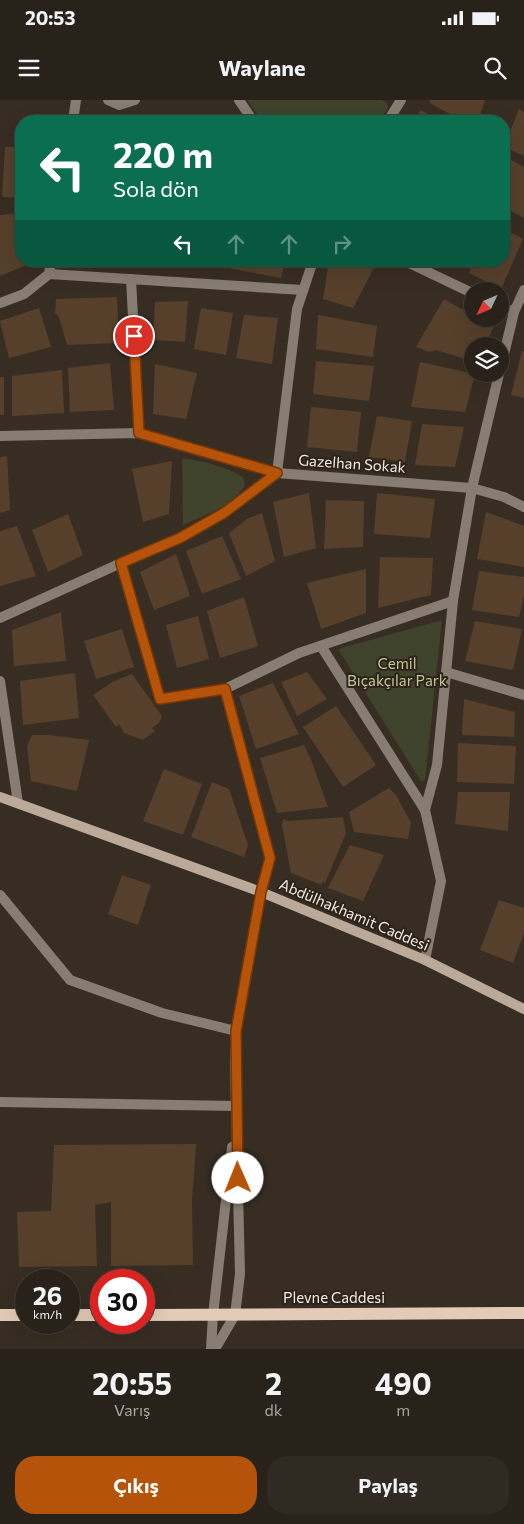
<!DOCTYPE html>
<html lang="tr">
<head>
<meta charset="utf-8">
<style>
	body { margin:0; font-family:Commissioner,sans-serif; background:#312a23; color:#f1f3f6; height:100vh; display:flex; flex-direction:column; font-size:19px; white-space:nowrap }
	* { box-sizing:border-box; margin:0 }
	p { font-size:16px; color:#a5a4a2 }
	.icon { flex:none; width:28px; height:28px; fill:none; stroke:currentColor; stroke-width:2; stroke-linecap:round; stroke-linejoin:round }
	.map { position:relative; height:1249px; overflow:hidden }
	.side { display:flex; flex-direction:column; background:#29221a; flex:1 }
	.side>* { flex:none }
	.banner { position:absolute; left:15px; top:15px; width:495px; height:152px; border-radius:20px; box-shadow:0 5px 20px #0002,0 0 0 1px #453f39; background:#0b6e4f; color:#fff; overflow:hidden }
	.needle { width:32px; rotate:226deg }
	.tools { position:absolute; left:464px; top:182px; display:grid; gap:10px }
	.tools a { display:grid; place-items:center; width:45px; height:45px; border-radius:50%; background:#29221a; box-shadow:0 5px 20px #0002,0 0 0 1px #453f39; font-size:25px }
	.speed { position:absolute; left:15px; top:1169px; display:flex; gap:10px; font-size:25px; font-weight:700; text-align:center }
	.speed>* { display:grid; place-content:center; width:65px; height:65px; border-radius:50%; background:#29221a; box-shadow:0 5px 20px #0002,0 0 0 1px #453f39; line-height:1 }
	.speed small { font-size:12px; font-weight:400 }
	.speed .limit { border:8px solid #d22; background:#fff; color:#111 }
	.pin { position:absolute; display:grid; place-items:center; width:42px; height:42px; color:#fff; margin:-21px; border:2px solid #fff; border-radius:50%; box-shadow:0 1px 5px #0007 }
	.me { position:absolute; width:55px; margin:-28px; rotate:359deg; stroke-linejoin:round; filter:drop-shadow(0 0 4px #0008) }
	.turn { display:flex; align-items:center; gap:18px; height:105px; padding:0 15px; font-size:22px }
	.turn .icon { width:65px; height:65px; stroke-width:2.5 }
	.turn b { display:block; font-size:35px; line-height:42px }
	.lanes { display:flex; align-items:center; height:48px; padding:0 15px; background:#0003; justify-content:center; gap:25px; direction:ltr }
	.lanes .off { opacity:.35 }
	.eta { display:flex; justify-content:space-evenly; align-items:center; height:85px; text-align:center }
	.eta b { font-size:30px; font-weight:700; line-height:35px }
	.button { display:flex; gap:10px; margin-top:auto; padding:10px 15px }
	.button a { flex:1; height:58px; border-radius:20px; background:#b45309; color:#fff; font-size:20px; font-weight:700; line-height:58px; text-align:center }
	.button a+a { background:#312a23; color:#f1f3f6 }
	.status { display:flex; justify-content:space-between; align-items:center; height:35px; padding:0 25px; background:#29221a; direction:ltr }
	.status svg { height:14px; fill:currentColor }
	header { display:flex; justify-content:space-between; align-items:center; height:65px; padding:0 15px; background:#29221a; font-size:22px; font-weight:700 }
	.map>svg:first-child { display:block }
</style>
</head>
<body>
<div class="status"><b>20:53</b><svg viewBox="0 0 49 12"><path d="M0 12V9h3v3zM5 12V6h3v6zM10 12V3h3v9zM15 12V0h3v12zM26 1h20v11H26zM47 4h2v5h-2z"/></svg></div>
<header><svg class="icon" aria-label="menu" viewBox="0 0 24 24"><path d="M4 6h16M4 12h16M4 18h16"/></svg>Waylane<svg class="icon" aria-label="search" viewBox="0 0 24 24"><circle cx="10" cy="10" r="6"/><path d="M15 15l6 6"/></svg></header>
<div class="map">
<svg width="524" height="1249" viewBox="0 0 524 1249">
	<rect width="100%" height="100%" fill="#372d23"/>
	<!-- green -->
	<g fill="#40432b">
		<path d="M247,0H381L387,3L388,8L379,21H262Z"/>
		<path d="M182,358C203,361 224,366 243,377L245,385C232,407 205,415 183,425Z"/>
		<path d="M442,520L425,680L421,681L338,549Z"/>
	</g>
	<!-- building -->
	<g fill="#56402b">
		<path d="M430,0H485L478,21H463L430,3Z"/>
		<path d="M519,9L524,12V56L504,47Z"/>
		<path d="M421,10L439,21H414Z"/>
		<path d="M5,47H21V98L2,97Z"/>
		<path d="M504,56L524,67V118L504,107Z"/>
		<path d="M21,113V161H36L0,176V115Z"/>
		<path d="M504,129L523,139L501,189L469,173L475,161H504Z"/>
		<path d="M229,161H285L281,178L228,168Z"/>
		<path d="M329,161L377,162L353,208L323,199Z"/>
		<path d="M117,197L119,243L67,245L59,217L55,213L56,199Z"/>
		<path d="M444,199L472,215V219H479L494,227L484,246H472V261L436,250L429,252L416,247Z"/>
		<path d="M188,201L185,242L153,240L155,202Z"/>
		<path d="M39,208L51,247L9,258L0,221Z"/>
		<path d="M201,208L233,213L226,255L194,249Z"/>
		<path d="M244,215L278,218L272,264L236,258Z"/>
		<path d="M318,215L377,226L373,257L316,249Z"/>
		<path d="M522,251H524V298L511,295Z"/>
		<path d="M316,261L374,266L369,301L313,294Z"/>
		<path d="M420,262L475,274L465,312L411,307Z"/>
		<path d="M110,263L114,310L70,312L68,268Z"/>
		<path d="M155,264L197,273L186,319L153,314Z"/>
		<path d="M62,270L64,313L12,316V276Z"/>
		<rect x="0" y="277" width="4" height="38"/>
		<path d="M311,307L361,312L357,352L307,347Z"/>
		<path d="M377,316L412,321L405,362L369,357Z"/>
		<path d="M422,324L464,327L455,367L415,365Z"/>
		<path d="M7,356L10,410L0,413V357Z"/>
		<path d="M172,361L169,414L143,422L132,369Z"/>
		<path d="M309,393L316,448L284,457L273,402Z"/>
		<path d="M377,393L435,399L430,438L374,434Z"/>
		<path d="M326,400L364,401L363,447L324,449Z"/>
		<path d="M486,412L524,426V467L477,459Z"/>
		<path d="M262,413L275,461L246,476L229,433L247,419Z"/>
		<path d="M68,414L83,455L48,472L32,430Z"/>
		<path d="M17,426L36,476L0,486V431Z"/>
		<path d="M222,436L241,479L202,494L186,451Z"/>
		<path d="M176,454L190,496L154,510L140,472Z"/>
		<path d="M380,457L433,458L431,495L378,508Z"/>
		<path d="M366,469V513L321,529L307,483Z"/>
		<path d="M479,471L524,477V495L519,517L472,510Z"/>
		<path d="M244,497L258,546L220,558L207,511Z"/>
		<path d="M61,512L66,561L14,566L12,530Z"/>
		<path d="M198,516L209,559L177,568L166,525Z"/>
		<path d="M475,521L522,529L513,570L465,561Z"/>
		<path d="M122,529L134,567L96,579L84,541Z"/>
		<path d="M307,572L327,599L297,616L281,582Z"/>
		<path d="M75,573L79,618L23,625L20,581Z"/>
		<path d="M132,574L162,616L159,623L152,628L155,631L143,640L124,633L119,624L116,627L93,595L114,581Z"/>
		<path d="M273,583L299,634L256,649L239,596Z"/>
		<path d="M464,599L515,612L514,637L462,635Z"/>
		<path d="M336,606L376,665L343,687L303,627Z"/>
		<path d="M32,635H48L89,640L77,691L31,681L27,646Z"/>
		<path d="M458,643L516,646L514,684L457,682Z"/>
		<path d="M304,645L312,662L328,707L277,713L260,658Z"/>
		<path d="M164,669L202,684L183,735L143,721Z"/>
		<path d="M212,682L229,689L248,745L244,757L191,737Z"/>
		<path d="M389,688L396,695L411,723L408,739L354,732L349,712Z"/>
		<path d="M458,692H510L508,731L455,724Z"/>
		<path d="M343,717L346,733L325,783L322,782V785L291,773L282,725L283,719L288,721Z"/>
		<path d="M350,745L384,755L363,801L328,788Z"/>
		<path d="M122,775L151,785L138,825L108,814Z"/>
		<path d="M499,800L524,808V833L513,863L480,850Z"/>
		<path d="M196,1044L192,1101L193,1165L111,1166V1102L95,1105L97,1166L19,1167L17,1112L51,1111L54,1045Z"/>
	</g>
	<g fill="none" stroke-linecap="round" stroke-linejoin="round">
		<!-- minor -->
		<g stroke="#887d73" stroke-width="10">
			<path d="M108,0L119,5L135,0"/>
			<path d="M239,0L253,21"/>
			<path d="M73,21L76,0"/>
			<path d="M388,21L401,0"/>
			<path d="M405,161L472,193"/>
			<path d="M49,174L303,190"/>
			<path d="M131,179L139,333"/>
			<path d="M0,203L24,194L49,174L51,161"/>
			<path d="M500,206L514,212"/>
			<path d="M500,271L514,212L524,190"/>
			<path d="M0,336L139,333L277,373L472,388L504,397L524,407"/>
			<path d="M0,518L121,463"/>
			<path d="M321,546L425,710"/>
			<path d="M446,572L524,595"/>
			<path d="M0,581L18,703"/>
			<path d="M225,589L160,599L121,463L180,438L224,413L277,373L297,209L313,161"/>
			<path d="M0,795L70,880L162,913L236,931"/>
			<path d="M425,860L441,781L425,710L437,665L453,501L472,388L499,274"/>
			<path d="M0,1002L236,1006"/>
			<path d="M211,1249L213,1215L232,1047"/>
			<path d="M215,1249L235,1215L240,1174L235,966L236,931L261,792L270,758L225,589L299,553L453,501"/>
		</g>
		<!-- secondary -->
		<path stroke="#bba999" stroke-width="10" d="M0,697L261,792L425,860L524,909"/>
		<!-- primary -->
		<g stroke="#e3cbb7" stroke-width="12">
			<path d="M0,1215H26"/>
			<path d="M69,1215H101"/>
			<path d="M144,1215L524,1213"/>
		</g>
	</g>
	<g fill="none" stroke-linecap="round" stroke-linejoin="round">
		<!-- route casing -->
		<g stroke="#753606" stroke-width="12">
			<path id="route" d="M134,236L139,333L277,373L224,413L180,438L121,463L160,599L225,589L270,758L261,792L236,931L238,1078"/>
		</g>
		<!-- route -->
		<use href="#route" stroke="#b45309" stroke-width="9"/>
	</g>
	<g text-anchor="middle" stroke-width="4" stroke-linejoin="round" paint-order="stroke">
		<!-- street labels -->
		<g font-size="15" fill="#f2ebe4" stroke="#2d2319">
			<text transform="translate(352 364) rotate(4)" y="5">Gazelhan Sokak</text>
			<text transform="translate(354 815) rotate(23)" y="5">Abdülhakhamit Caddesi</text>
			<text x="334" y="1203">Plevne Caddesi</text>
		</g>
		<!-- park labels -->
		<g font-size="15" fill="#c0c890" stroke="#2d2319">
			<text x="397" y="569">Cemil<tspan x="397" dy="17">Bıçakçılar Park</tspan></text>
		</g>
	</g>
</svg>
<div class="tools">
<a><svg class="needle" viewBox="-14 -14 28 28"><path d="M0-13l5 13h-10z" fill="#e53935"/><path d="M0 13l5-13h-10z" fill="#a5a4a2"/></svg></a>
<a><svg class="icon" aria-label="layers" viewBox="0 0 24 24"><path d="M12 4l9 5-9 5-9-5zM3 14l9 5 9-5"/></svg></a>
</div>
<div class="speed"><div>26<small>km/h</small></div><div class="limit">30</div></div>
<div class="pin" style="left:134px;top:236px;background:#d93025"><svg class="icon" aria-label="arrive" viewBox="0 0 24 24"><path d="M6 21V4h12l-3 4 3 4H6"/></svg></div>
<svg class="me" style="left:238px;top:1078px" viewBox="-20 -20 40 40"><circle r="19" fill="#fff"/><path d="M0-13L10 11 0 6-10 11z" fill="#b45309"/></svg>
<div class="banner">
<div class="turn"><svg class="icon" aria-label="left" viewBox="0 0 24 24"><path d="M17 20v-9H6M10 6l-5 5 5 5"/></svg><div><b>220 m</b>Sola dön</div></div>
<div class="lanes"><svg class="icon" aria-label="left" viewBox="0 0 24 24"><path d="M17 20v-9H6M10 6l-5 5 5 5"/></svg><svg class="icon off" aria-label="ahead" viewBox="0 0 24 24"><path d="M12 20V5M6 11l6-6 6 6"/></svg><svg class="icon off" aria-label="ahead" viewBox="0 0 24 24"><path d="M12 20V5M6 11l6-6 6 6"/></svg><svg class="icon off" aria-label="right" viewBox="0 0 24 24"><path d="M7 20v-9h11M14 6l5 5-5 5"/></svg></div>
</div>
</div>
<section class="side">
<div class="eta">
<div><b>20:55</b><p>Varış</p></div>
<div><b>2</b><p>dk</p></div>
<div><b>490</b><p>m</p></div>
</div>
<div class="button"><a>Çıkış</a><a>Paylaş</a></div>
</section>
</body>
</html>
